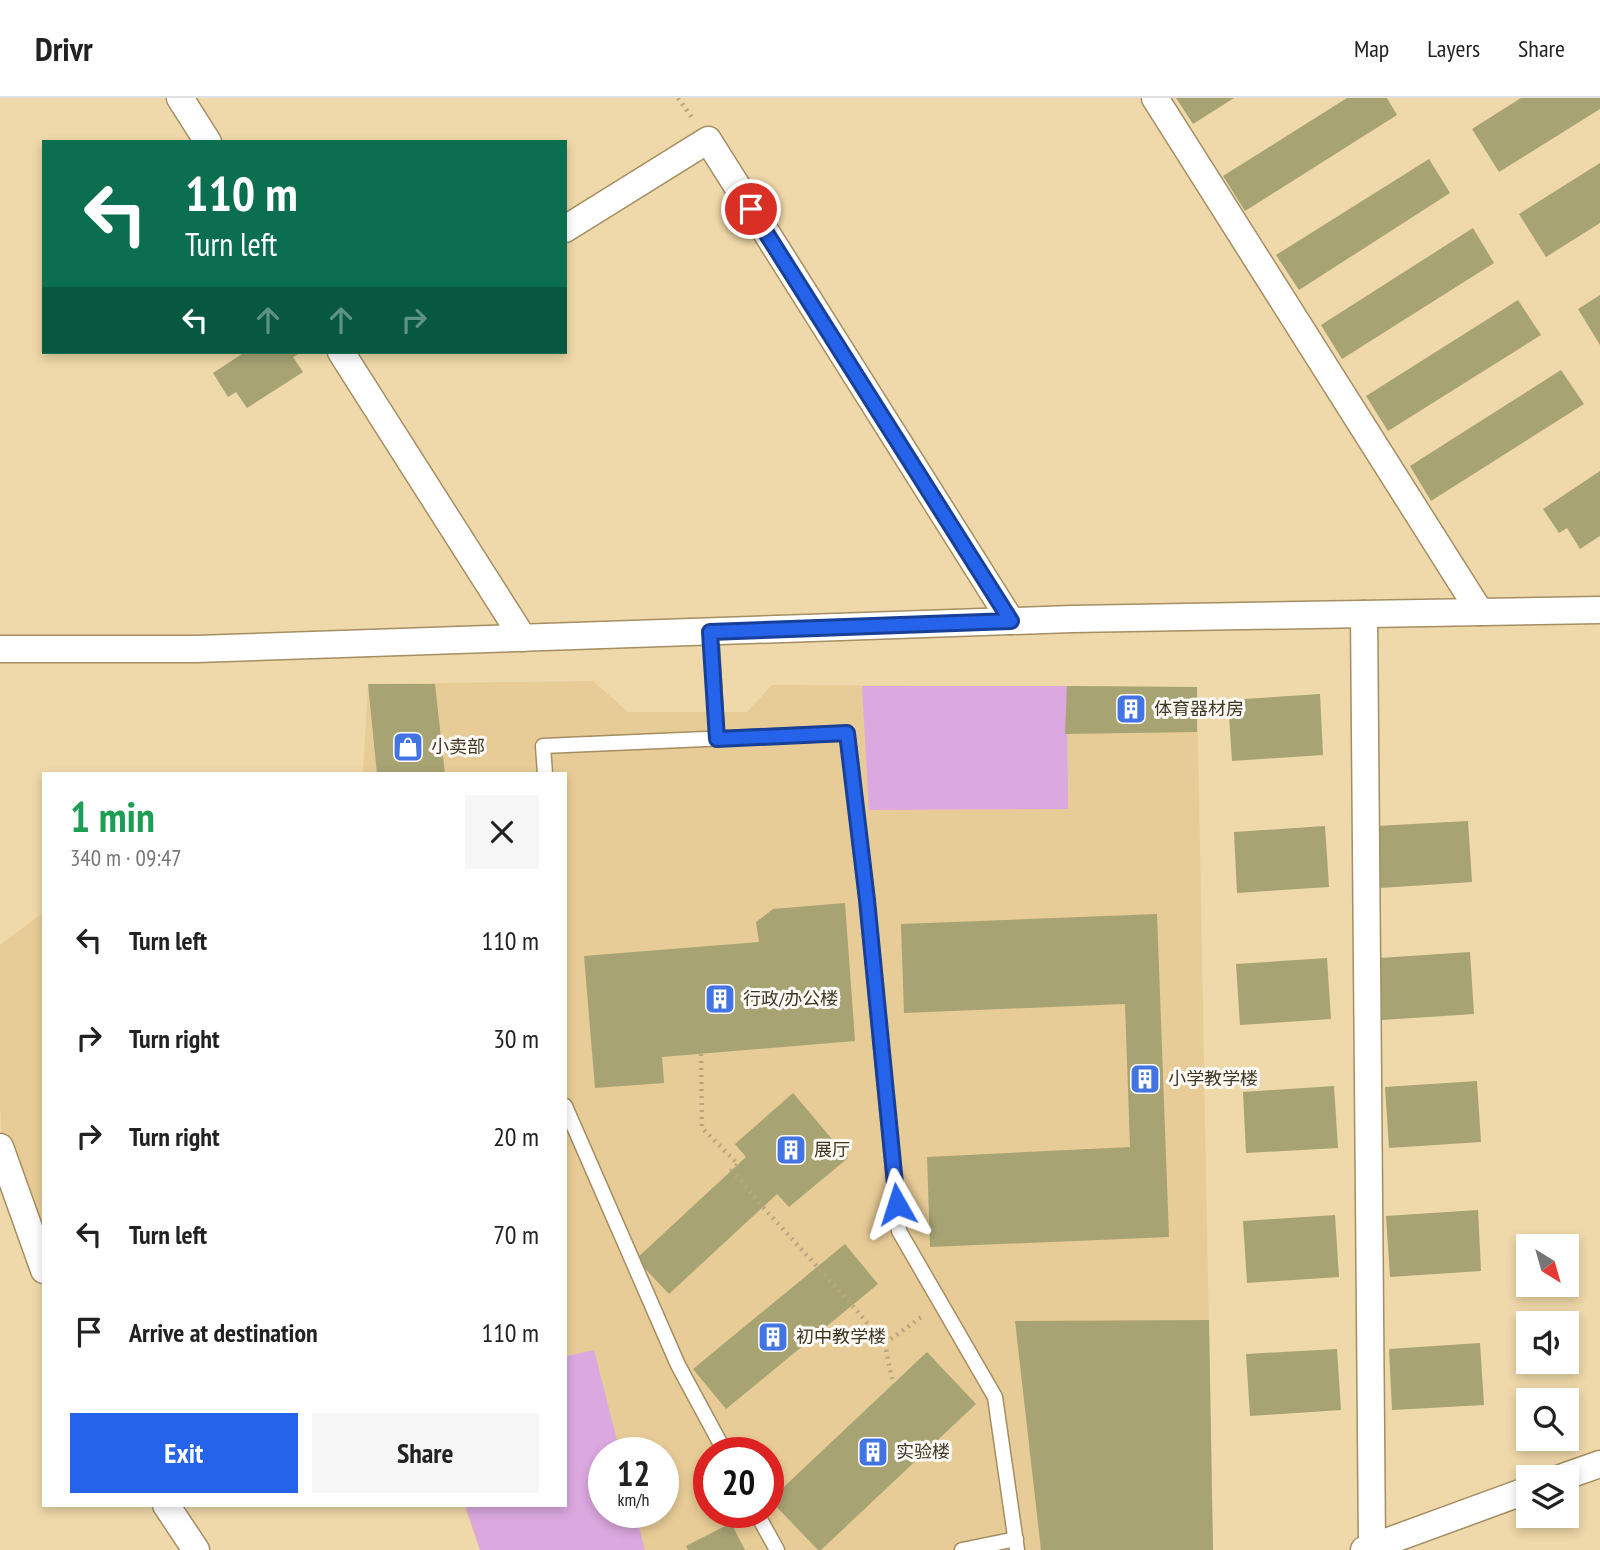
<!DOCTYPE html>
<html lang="en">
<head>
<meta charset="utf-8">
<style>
	body { margin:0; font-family:"PT Sans Narrow","Noto Sans SC",sans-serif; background:#f6f6f6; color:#222; height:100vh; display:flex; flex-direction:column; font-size:26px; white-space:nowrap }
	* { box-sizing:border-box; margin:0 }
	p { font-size:23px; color:#767676 }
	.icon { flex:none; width:38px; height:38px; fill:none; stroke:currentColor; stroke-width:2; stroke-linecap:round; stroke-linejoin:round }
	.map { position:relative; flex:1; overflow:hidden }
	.drawer { position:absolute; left:42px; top:674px; width:525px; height:735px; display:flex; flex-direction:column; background:#fff; border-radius:0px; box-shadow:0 4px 10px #0003 }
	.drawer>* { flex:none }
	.banner { position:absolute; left:42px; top:42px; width:525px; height:214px; border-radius:0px; box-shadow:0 4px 10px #0003; background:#0b6e4f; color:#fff; overflow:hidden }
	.needle { width:46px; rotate:143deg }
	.fabs { position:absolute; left:1516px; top:1136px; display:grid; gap:14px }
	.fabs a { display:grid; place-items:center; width:63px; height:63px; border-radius:0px; background:#fff; box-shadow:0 4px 10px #0003; font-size:35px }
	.speed { position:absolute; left:588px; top:1339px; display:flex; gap:14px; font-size:35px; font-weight:700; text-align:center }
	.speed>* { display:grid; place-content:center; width:91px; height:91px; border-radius:50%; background:#fff; box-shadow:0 4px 10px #0003; line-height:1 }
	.speed small { font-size:18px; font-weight:400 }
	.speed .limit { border:10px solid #d22; background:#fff; color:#111 }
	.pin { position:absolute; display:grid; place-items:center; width:60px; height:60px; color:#fff; margin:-30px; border:4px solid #fff; border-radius:50%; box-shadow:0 2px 7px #0007 }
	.me { position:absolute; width:77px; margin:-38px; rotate:354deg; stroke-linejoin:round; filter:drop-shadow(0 0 5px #0008) }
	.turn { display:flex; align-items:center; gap:24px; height:147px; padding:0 28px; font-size:32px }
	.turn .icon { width:91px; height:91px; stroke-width:2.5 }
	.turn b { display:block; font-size:49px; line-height:60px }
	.lanes { display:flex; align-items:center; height:66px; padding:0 28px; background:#0003; justify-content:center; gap:35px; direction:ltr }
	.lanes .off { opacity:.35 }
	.round { display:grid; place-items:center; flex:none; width:74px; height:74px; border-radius:0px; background:#f6f6f6 }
	.overview { display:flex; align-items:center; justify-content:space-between; height:119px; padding:0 28px }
	h1 { font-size:42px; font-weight:700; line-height:52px; color:#1e9e55 }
	.action { display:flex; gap:14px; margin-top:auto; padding:14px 28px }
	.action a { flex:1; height:80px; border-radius:0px; background:#2563eb; color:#fff; font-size:28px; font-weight:700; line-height:80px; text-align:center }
	.action a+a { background:#f6f6f6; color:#222 }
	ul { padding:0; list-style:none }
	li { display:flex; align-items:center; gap:21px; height:98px; padding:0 28px }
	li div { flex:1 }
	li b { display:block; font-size:26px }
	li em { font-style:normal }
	header { display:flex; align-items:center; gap:42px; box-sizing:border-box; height:98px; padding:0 35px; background:#fff; border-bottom:2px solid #e0e0e0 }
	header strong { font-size:33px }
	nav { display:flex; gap:38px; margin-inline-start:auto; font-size:24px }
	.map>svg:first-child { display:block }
</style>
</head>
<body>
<header>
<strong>Drivr</strong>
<nav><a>Map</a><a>Layers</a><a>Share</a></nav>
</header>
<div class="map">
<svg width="1600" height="1452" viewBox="0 0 1600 1452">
	<rect width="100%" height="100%" fill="#efd8a9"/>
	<!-- built -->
	<g fill="#e8cc97" fill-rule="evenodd">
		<path d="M593,583L628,614H747L772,587L1197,589L1213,1452H480L464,1407H565V676H363L368,586ZM604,1354H663V1414H604ZM709,1354H768V1414H709Z"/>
		<path d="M44,814V1172L3,1058L0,1010V847Z"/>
	</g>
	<!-- green -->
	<g fill="#dba8df">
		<path d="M862,588H1067L1068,711L869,712Z"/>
		<path d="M565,1241L567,1258L594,1252L620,1354H604V1414H635L645,1452H480L465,1407H565Z"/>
	</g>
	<!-- building -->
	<g fill="#a7a373">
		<path d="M1176,0H1234L1193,26Z"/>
		<path d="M1347,0H1387L1397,17L1245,113L1223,78Z"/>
		<path d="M1521,0H1600V11L1499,74L1472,31Z"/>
		<path d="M1429,61L1450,95L1299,192L1276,157Z"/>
		<path d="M1600,65V125L1546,159L1519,116Z"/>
		<path d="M1473,130L1494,165L1342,261L1321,227Z"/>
		<path d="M1600,197V247L1578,211Z"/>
		<path d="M1518,202L1541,237L1388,333L1366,298Z"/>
		<path d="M245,254H302L293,259L303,274L247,310L236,294L228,299L213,275Z"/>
		<path d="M1561,272L1584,306L1431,403L1410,368Z"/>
		<path d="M1600,373V438L1580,451L1567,430L1559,435L1543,411Z"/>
		<path d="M368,586H435L445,676H377Z"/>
		<path d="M1067,588L1197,589V634L1065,636Z"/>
		<path d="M1320,596L1323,657L1232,663L1228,602Z"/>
		<path d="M1468,723L1472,784L1380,790L1376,728Z"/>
		<path d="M1325,728L1329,789L1237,795L1234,734Z"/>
		<path d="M845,805L855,943L662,959L664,985L595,990L584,858L759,844L756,824L773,811Z"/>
		<path d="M1157,816L1169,1139L930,1149L927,1059L1130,1049L1125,906L904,915L901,826Z"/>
		<path d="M1470,854L1474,916L1382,922L1379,860Z"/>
		<path d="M1327,860L1331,921L1240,927L1236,866Z"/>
		<path d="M1477,983L1481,1044L1389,1050L1385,989Z"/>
		<path d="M1334,988L1338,1050L1246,1055L1243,994Z"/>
		<path d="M793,995L848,1060L789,1109L777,1096L669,1196L636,1161L746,1059L735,1046Z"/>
		<path d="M1478,1112L1481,1173L1390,1179L1386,1118Z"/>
		<path d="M1335,1117L1339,1179L1247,1185L1243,1123Z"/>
		<path d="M845,1146L878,1186L726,1311L693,1271Z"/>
		<path d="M1209,1222L1213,1452H1041L1015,1223Z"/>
		<path d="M1480,1245L1484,1307L1392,1312L1389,1251Z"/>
		<path d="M1337,1251L1341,1312L1250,1318L1246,1256Z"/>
		<path d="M927,1254L976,1306L821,1452H818L770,1402Z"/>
		<path d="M731,1425L745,1452H688L686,1448Z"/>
	</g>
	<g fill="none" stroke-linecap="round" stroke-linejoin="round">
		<!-- lane casing -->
		<g stroke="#a48e62" stroke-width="17">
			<g id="lane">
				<path d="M711,534L717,641"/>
				<path d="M545,676L543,648L847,635L867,802L899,1133L995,1299L1017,1452"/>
				<path d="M565,1008L678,1267L725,1354"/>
				<path d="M756,1414L777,1452"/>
				<path d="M962,1452L1016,1441"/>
			</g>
		</g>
		<!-- street casing -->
		<g stroke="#a48e62" stroke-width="29">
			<g id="street">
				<path d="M180,0L208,44"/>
				<path d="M1155,0L1480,514"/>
				<path d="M565,131L708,42L1011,523"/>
				<path d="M341,254L523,540"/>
				<path d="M1364,516L1372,1449"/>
				<path d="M0,551H197L1072,521L1600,512"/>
				<path d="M0,1049L44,1172"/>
				<path d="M1563,1379L1600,1366"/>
				<path d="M166,1407L196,1452"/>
				<path d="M1364,1452L1528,1392"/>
			</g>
		</g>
		<!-- path -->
		<g stroke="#b8a67f" stroke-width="4.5" stroke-dasharray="2 5" stroke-linecap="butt">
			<path d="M678,0L693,21"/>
			<path d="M701,956L702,1030L738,1066L732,1072L763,1109L852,1207L885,1246L893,1286"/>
			<path d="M885,1245L923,1218"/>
		</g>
		<!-- lane -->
		<use href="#lane" stroke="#fff" stroke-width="14"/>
		<!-- street -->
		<use href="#street" stroke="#fff" stroke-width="26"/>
	</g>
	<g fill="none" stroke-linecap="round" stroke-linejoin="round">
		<!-- route casing -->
		<g stroke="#184099" stroke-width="18">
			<path id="route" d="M751,111L1011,523L710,534L717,641L847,635L867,802L897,1106"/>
		</g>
		<!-- route -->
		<use href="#route" stroke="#2563eb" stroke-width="12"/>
	</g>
	<!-- icons -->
	<defs>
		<g id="building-square" transform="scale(1.575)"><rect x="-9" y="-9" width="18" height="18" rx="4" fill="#4274e4" stroke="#fefbf7"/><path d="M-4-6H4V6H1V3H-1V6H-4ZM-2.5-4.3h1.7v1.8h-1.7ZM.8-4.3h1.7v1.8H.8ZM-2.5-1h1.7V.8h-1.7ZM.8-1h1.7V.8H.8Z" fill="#fff"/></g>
		<g id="shop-square" transform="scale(1.575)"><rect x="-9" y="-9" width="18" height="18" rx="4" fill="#4274e4" stroke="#fefbf7"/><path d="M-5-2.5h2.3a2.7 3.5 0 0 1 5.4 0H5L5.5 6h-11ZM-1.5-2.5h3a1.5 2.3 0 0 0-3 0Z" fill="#fff"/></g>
	</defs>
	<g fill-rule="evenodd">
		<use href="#building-square" x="1131" y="611"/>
		<use href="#shop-square" x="408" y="649"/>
		<use href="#building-square" x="720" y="901"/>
		<use href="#building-square" x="1145" y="981"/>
		<use href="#building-square" x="791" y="1052"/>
		<use href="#building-square" x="773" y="1239"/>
		<use href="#building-square" x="873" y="1354"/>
	</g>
	<g text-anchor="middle" stroke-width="6" stroke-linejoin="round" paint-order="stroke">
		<!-- poi labels -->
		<g font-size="18" fill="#3e3522" stroke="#fefbf7" text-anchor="start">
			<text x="1154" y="617">体育器材房</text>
			<text x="431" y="655">小卖部</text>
			<text x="743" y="907">行政/办公楼</text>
			<text x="1168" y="987">小学教学楼</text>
			<text x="814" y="1058">展厅</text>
			<text x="796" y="1245">初中教学楼</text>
			<text x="896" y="1360">实验楼</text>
		</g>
	</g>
</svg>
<div class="fabs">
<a><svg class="needle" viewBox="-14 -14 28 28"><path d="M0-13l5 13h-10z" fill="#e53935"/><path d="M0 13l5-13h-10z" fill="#767676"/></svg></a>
<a><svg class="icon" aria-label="sound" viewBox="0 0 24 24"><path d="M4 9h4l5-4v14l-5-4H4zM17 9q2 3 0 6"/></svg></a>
<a><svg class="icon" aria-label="search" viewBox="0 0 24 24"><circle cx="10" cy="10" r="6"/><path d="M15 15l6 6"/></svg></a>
<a><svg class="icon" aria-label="layers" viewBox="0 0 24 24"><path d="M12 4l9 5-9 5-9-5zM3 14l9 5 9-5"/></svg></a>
</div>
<div class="speed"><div>12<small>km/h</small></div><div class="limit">20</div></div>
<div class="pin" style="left:751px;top:111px;background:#d93025"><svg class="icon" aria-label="arrive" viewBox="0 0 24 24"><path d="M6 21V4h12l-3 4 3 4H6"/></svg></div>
<svg class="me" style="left:897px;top:1106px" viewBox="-20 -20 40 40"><path d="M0-17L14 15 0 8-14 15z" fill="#2563eb" stroke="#fff" stroke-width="4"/></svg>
<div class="banner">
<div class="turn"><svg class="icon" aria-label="left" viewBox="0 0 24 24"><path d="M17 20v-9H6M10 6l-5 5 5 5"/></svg><div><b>110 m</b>Turn left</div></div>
<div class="lanes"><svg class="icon" aria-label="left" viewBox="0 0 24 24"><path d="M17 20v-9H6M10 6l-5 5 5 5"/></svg><svg class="icon off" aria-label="ahead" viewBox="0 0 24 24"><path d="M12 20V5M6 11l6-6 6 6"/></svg><svg class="icon off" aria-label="ahead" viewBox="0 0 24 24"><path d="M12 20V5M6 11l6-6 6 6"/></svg><svg class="icon off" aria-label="right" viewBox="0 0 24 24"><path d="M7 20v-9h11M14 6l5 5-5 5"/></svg></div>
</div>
<section class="drawer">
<div class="overview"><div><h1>1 min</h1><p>340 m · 09:47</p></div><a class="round"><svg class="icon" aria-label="close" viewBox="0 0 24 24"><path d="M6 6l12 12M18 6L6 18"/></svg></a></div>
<ul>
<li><svg class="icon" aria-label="left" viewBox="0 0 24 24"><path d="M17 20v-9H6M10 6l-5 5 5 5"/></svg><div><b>Turn left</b></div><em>110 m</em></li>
<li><svg class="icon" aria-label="right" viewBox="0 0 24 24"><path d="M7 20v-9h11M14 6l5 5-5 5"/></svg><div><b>Turn right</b></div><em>30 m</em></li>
<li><svg class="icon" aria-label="right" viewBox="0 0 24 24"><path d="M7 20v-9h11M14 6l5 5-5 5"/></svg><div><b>Turn right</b></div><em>20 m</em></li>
<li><svg class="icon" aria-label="left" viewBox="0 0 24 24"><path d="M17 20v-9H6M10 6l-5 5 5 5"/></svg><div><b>Turn left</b></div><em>70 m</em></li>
<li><svg class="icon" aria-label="arrive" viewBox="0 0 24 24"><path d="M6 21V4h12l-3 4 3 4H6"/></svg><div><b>Arrive at destination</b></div><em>110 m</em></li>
</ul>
<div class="action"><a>Exit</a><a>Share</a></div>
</section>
</div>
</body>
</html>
